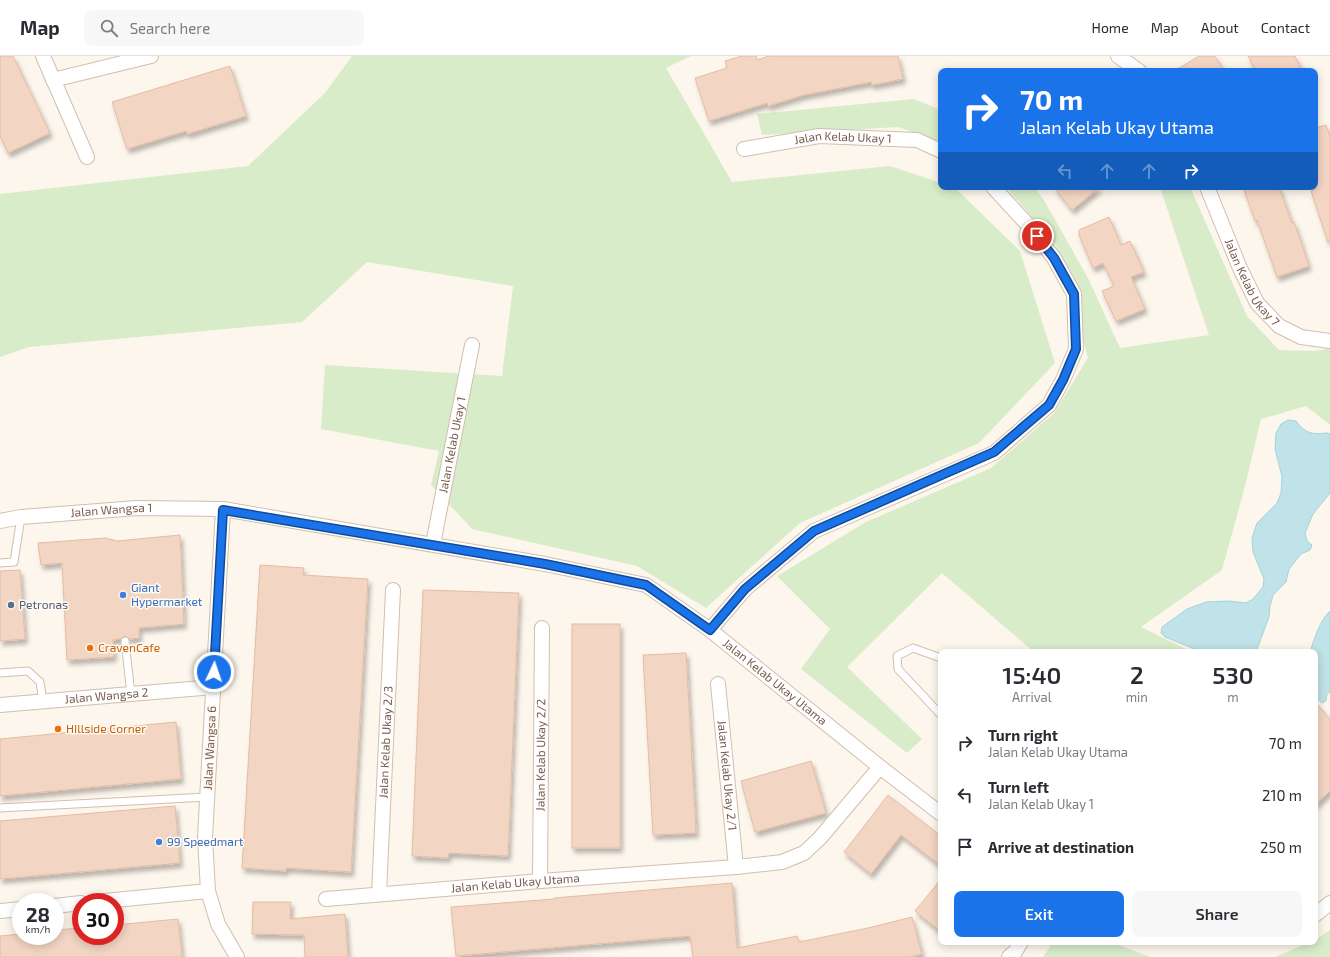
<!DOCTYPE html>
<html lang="en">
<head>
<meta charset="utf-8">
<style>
	body { margin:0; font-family:"Exo 2",sans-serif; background:#f7f7f7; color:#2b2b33; height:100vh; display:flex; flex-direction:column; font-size:15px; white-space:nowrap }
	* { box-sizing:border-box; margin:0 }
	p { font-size:13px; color:#7c7c81 }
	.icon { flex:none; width:22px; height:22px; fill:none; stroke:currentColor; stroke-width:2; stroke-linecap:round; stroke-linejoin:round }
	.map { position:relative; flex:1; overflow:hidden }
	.panel { position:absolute; left:938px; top:593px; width:380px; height:296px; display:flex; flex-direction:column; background:#fff; border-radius:8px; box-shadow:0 2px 10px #0003 }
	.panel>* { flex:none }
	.hud { position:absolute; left:938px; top:12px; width:380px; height:122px; border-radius:8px; box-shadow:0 2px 10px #0003; background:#1a73e8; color:#fff; overflow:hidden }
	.speed { position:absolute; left:12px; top:837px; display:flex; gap:8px; font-size:20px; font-weight:700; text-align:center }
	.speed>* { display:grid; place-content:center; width:52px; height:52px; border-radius:50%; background:#fff; box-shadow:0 2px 10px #0003; line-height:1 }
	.speed small { font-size:10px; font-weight:400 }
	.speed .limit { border:6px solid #d22; background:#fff; color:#111 }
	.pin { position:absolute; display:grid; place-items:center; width:34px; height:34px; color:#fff; margin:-17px; border:2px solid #fff; border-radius:50%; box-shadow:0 1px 4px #0007 }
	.me { position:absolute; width:44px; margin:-22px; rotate:3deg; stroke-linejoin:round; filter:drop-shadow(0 0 3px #0008) }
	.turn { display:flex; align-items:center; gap:14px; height:84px; padding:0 16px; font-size:18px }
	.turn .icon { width:52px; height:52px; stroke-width:2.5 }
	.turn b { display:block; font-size:28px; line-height:34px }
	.lanes { display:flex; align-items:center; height:38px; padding:0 16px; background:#0003; justify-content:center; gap:20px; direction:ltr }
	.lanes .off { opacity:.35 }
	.eta { display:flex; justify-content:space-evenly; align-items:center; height:68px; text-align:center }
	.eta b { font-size:24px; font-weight:600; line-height:28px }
	.primary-button { display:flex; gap:8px; margin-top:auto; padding:8px 16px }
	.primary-button a { flex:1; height:46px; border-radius:8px; background:#1a73e8; color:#fff; font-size:16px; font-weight:600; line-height:46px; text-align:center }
	.primary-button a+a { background:#f7f7f7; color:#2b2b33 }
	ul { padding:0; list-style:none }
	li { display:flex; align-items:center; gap:12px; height:52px; padding:0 16px }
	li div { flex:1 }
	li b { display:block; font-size:15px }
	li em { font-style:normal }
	header { display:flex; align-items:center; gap:24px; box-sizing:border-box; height:56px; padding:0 20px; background:#fff; border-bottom:1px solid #e1e1e2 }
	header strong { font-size:19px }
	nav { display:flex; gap:22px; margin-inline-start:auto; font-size:14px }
	.search { width:280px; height:36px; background:#f7f7f7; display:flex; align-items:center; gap:10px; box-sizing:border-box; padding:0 14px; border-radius:8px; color:#7c7c81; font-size:15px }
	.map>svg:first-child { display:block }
</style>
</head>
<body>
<header>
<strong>Map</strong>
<div class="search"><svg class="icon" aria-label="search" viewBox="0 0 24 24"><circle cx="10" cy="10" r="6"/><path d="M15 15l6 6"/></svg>Search here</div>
<nav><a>Home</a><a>Map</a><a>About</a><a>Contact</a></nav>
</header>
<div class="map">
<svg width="1330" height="901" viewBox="0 0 1330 901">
	<defs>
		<filter id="shadow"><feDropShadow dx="2.5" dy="4.5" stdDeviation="2" flood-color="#0004"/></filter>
	</defs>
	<rect width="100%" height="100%" fill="#fdf6ec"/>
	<!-- green -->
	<g fill="#d8ecc9">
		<path d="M352,0H691L666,12L732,126L890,110L941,127V131L955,132L1020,195L1055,307L979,387L800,467L706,552L637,510L472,473L431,429L439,395L321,373L325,309L502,320L513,230L367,206L302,266L29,291L0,301V138L248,110L325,37Z"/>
		<path d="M914,43L941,54V86L898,71L762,79L757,58Z"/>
		<path d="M1006,131H1034L1044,144L1089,224L1120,292L1209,279L1160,131H1190L1247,260L1279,294L1315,295L1330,292V369L1306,350L1261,363L1244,434L1222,514L1141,571L1192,596H1034L942,517L847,611L922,683L907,697L801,613L830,573L777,520L866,466L991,412L1054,357L1088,302L1056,189Z"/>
		<path d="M1330,874V901H1275L1310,886H1315V884Z"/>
		<path d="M1053,886H1110L1151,901H1043Z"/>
	</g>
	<!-- water -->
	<g fill="#bfe3e8" stroke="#a5d3da">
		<path d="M1288,364L1296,365C1307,379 1312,378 1328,377L1330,378V437L1313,458L1305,477L1307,485L1312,489L1310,494L1301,498L1289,513L1286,526L1273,539L1270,550L1269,561L1256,596H1202L1165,581L1161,577L1162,571L1187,553L1206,546L1228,545L1246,547L1253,543L1263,531L1264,523L1253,496L1252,482L1257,467L1277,447L1281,437L1282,421L1275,393L1276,377L1281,368Z"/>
		<path d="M1330,555V636L1327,638L1326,645L1322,647L1315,641V596H1310C1315,581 1319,566 1330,555Z"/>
	</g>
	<!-- building -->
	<g fill="#f3d5c3" stroke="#e6bba3" filter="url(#shadow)">
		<path d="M0,0H13L50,77L8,97L0,80Z"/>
		<path d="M742,0H756L757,4L769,0H898L903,23L872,29L871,26L804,39L768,50L767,47L709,65L695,22L727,12L725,5Z"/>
		<path d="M1199,0H1215L1224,15H1174Z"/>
		<path d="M1248,0H1295L1302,15H1256Z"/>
		<path d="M230,10L246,60L187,78L186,75L127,93L112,46Z"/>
		<path d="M1326,69L1330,81V185L1328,186L1311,135L1315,133V72Z"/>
		<path d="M1054,131H1100L1072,154Z"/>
		<path d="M1243,131H1279L1292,167L1294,166L1309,210L1277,221L1257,164L1255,165Z"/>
		<path d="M1109,161L1121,189L1130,185L1144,216L1131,221L1145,253L1116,265L1102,235L1114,230L1103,207L1093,212L1079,179V174Z"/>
		<path d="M180,479L184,568L139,572V582L129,583L125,580L120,583L113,584L114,601L67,604L62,507L41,509L38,487L106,482L117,485Z"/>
		<path d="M260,509L304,512L303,519L368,523L351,816L286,812V815L242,812Z"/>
		<path d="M20,514L25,583L0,585V515Z"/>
		<path d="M423,534L519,537L508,800L449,797L448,802L412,800Z"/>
		<rect x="572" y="568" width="48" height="224"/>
		<path d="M686,597L696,777L653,779L643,599Z"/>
		<path d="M1315,646L1330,663V735L1315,749Z"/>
		<path d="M176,666L181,723L0,740V683Z"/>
		<path d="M811,705L826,757L755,776L741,725Z"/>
		<path d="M888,739L941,780V810L901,779L871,818L844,796Z"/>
		<path d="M175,750L180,807L0,823V765Z"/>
		<path d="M941,823V876L915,855Z"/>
		<path d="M732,827L737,892L797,880L799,886L868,872L912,861L922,898L910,901H693L690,880L456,900L451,851L554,843V842Z"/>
		<path d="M253,846H291L290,863L345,858L348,901H305L304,879L252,878Z"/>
		<path d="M178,863L182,901H0V880L21,878V880H55V874L81,872V880H115V869Z"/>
	</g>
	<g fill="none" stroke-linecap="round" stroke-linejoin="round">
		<!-- lane casing -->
		<g stroke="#d1beb0" stroke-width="9">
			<g id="lane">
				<path d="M0,507L14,506L21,461"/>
				<path d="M125,585L131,638"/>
				<path d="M941,602L913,592L897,600L898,613L941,659"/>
				<path d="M0,617L28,615L40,626L43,645"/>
				<path d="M0,752L207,741"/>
			</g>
		</g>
		<!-- street casing -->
		<g stroke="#d1beb0" stroke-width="16">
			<g id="street">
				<path d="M43,0L87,101"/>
				<path d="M1118,0L1139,15"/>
				<path d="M53,24L151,0"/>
				<path id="s1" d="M744,93L819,80L917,84L941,95"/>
				<path id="s2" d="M1207,131L1239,210L1257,247L1279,270L1301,281L1330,285"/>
				<path d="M223,453L205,781L208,835L218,868L237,901"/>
				<path id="s3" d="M0,465L21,461L137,452L223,453L545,508L646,529L710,574L880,711L941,758"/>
				<path id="s4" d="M433,488L472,289"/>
				<path d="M710,574L745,533L814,475L994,397L1049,349L1063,324L1076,293L1074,238L1054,202L1028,169L993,131"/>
				<path id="s5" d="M718,628L736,811"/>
				<path id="s6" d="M0,649L214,631"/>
				<path id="s7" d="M540,825L542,572"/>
				<path id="s8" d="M379,838L393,534"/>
				<path id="s9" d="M326,843L540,825L736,811L782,806L804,797L820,782L880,711"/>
				<path d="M94,846L208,835"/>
				<path d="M55,850L81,847"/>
				<path d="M0,855L21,853"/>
				<path d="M1315,859L1330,847"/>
				<path d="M1009,901L1015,896L1021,886"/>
			</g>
		</g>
		<!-- lane -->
		<use href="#lane" stroke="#fff" stroke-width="7"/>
		<!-- street -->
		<use href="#street" stroke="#fff" stroke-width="14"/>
	</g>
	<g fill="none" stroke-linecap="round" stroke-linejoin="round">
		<!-- route casing -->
		<g stroke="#114b97" stroke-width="10">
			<path id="route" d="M214,616L223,454L545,508L646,529L710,574L745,533L814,475L994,396L1049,349L1063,324L1076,293L1074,238L1054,202L1037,180"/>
		</g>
		<!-- route -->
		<use href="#route" stroke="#1a73e8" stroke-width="7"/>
	</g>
	<!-- markers -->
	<g fill="#3f7fe0" stroke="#fffaf3" stroke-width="1.5">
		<circle cx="123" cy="539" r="4"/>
		<circle cx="159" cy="786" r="4"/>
	</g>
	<circle fill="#5c6f8a" stroke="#fffaf3" stroke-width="1.5" cx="11" cy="549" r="4"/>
	<g fill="#e8710a" stroke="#fffaf3" stroke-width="1.5">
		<circle cx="90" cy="592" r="4"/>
		<circle cx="58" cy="673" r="4"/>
	</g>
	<g text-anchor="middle" stroke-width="3" stroke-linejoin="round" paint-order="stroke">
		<!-- street labels -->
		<g font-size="12" fill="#7a5c4d" stroke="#fffaf3">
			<text dy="4" stroke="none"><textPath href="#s1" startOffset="100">Jalan Kelab Ukay 1</textPath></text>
			<text dy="4" stroke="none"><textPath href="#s2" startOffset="106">Jalan Kelab Ukay 7</textPath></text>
			<text dy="4" stroke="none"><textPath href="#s4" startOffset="101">Jalan Kelab Ukay 1</textPath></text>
			<text dy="4" stroke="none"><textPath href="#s3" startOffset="112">Jalan Wangsa 1</textPath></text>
			<text dy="4" stroke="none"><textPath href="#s3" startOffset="815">Jalan Kelab Ukay Utama</textPath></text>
			<text dy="4" stroke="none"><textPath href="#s6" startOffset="107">Jalan Wangsa 2</textPath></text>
			<text dy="4" stroke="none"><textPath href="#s8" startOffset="152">Jalan Kelab Ukay 2/3</textPath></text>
			<text transform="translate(210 692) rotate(-87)" y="4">Jalan Wangsa 6</text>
			<text dy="4" stroke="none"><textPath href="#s7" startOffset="126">Jalan Kelab Ukay 2/2</textPath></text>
			<text dy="4" stroke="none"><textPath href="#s5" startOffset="92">Jalan Kelab Ukay 2/1</textPath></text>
			<text dy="4" stroke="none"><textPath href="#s9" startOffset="190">Jalan Kelab Ukay Utama</textPath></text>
		</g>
		<!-- shop labels -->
		<g font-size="12" fill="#366cbe" stroke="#fffaf3" text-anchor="start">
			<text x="131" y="536">Giant<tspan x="131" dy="14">Hypermarket</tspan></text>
			<text x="167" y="790">99 Speedmart</text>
		</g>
		<!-- service labels -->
		<g font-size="12" fill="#4e5e75" stroke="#fffaf3" text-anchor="start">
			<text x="19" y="553">Petronas</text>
		</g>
		<!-- food labels -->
		<g font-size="12" fill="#c56008" stroke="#fffaf3" text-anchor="start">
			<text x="98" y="596">CravenCafe</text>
			<text x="66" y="677">HIllside Corner</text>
		</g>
	</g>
</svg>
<div class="speed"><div>28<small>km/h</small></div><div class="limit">30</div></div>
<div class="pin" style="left:1037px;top:180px;background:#d93025"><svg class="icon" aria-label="arrive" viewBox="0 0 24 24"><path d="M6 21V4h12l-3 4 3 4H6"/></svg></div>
<svg class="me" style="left:214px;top:616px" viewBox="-20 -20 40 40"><circle r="17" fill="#1a73e8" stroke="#fff" stroke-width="3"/><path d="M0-11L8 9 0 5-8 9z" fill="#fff"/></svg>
<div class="hud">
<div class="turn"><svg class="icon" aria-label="right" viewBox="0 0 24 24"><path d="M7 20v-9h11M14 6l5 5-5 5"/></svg><div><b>70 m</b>Jalan Kelab Ukay Utama</div></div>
<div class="lanes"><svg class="icon off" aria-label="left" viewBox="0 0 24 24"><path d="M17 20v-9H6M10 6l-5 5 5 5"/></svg><svg class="icon off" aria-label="ahead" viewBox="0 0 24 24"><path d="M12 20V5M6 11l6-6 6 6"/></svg><svg class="icon off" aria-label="ahead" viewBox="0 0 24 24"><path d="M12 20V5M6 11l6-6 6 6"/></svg><svg class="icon" aria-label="right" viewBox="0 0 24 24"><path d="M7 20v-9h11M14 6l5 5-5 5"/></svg></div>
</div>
<section class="panel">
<div class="eta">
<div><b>15:40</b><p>Arrival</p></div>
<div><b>2</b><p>min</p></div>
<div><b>530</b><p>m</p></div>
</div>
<ul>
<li><svg class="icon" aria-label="right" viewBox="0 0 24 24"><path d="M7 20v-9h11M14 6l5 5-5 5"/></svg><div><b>Turn right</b><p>Jalan Kelab Ukay Utama</p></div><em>70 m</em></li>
<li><svg class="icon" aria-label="left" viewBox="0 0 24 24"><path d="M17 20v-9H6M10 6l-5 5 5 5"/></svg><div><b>Turn left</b><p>Jalan Kelab Ukay 1</p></div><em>210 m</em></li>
<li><svg class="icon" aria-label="arrive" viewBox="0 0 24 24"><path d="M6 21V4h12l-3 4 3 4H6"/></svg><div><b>Arrive at destination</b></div><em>250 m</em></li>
</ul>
<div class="primary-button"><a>Exit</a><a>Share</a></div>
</section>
</div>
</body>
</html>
